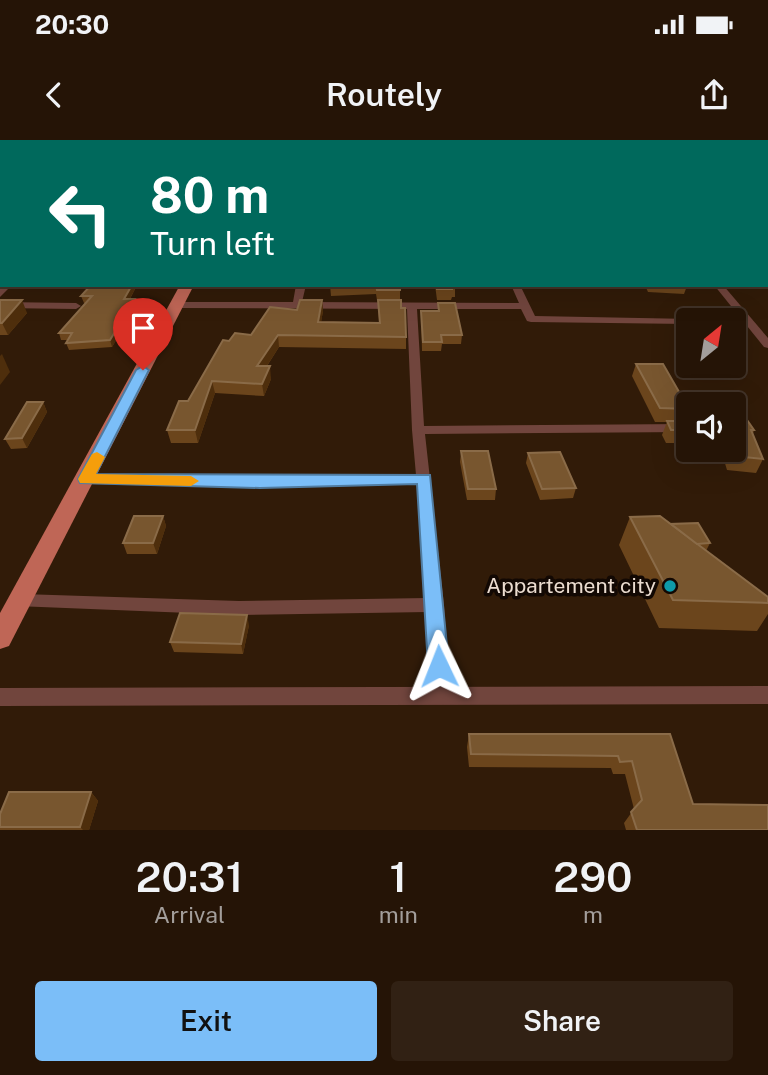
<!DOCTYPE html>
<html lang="en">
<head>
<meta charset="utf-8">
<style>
	body { margin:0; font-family:"Public Sans",sans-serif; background:#312114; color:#f1f3f6; height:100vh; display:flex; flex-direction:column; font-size:26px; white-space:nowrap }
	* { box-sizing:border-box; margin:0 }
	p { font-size:23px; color:#a39e9b }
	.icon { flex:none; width:38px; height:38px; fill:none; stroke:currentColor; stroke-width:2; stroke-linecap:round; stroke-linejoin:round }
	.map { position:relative; height:690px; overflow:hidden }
	.details { display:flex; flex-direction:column; background:#251406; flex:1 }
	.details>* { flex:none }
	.top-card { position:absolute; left:0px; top:0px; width:768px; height:147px; box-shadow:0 7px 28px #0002,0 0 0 2px #423328; background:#00695c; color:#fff; overflow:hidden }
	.needle { width:46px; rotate:30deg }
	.fabs { position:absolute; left:676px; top:168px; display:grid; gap:14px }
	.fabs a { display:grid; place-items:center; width:70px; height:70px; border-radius:7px; background:#251406; box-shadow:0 7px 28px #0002,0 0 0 2px #423328; font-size:35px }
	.pin { position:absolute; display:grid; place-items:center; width:60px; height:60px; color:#fff; margin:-72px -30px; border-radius:50% 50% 50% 0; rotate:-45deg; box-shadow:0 0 7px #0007 }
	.pin .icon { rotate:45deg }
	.me { position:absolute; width:77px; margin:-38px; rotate:358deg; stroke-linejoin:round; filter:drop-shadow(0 0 5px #0008) }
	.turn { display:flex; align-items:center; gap:24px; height:147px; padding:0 35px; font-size:32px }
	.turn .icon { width:91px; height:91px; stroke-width:2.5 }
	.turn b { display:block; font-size:49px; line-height:60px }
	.eta { display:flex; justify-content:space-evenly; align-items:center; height:119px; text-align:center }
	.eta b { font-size:42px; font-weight:600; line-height:49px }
	.primary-button { display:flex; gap:14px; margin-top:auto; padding:14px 35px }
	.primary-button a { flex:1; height:80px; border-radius:7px; background:#7bbef8; color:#111; font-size:28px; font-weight:600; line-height:80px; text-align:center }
	.primary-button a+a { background:#312114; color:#f1f3f6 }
	.status { display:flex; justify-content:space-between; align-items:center; height:49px; padding:0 35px; background:#251406; direction:ltr }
	.status svg { height:19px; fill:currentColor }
	header { display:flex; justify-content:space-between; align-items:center; height:91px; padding:0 35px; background:#251406; font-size:32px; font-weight:600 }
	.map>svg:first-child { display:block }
</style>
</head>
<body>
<div class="status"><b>20:30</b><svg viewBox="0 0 49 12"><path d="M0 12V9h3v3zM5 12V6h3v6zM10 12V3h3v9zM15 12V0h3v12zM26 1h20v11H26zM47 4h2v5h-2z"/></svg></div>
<header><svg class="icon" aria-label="back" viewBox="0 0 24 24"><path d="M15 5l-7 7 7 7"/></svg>Routely<svg class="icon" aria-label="share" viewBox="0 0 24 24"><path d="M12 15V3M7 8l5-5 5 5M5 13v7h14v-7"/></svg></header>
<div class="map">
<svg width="768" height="690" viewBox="0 0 768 690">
	<rect width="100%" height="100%" fill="#311b08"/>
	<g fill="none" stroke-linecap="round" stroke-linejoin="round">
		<!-- street -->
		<g fill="#71453d" fill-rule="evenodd">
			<path d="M466,0H472L473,2H467Z"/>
			<path d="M614,0H620L622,2H616Z"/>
			<rect x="0" y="111" width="2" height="6"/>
			<path d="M3,145H12L0,157V148Z"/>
			<path d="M296,145H306L302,162L519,163L511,145H520L535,176L692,179L688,180V184L531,182L527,181L521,169H417L424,286L688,284V292L425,294L444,465L448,526L445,532L439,534L433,532L430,526L428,472L239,475L16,466L14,461L16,456L22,454L239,461L427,458L417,344L260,347L86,344L79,339L86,334L260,337L416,335L412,290L407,169L177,168L172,165L177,162H293Z"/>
			<path d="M714,145H723L768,198V208L764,207Z"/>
			<path d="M0,162L76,163L81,166L76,169L0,168Z"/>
			<path d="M768,546V564L0,566V548Z"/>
		</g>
		<!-- primary -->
		<g fill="#bf6656" fill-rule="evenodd">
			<path d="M256,0H264L255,2Z"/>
			<path d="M180,145H194L9,506L0,509V473Z"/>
		</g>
	</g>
	<!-- wall -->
	<g fill="#6b451c">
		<path d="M164,0H232L231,2H164Z"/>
		<path d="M91,145H137L130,159L137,166L112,207L69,210L66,203L67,200H61L59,193L86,163H84L81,156Z"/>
		<path d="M330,145H400V160H377L376,154L331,156Z"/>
		<path d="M435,145H455V157H452L451,160H437Z"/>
		<path d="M645,145H686L687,146L684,154L648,152Z"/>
		<path d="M0,160L27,173L8,195H0Z"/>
		<path d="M322,160L323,171L321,182L379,183L378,160L401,168L406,197V209L279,207L267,226L271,239L264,256L215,253L198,303H171L167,290L229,201L251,195L297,170Z"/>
		<path d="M438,163L462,195L461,204H442L441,211H422L421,171H438Z"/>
		<path d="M636,224H663L682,257H731L754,290L753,294L763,319L756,333L727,330L721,310H733V264H688V303H666L662,295L667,282H655L632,236Z"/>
		<path d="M43,262L47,272L27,308L11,309L5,299Z"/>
		<path d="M461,311L496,349L495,360H467L460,322Z"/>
		<path d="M528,313L576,348L573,358L540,360L526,323Z"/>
		<path d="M163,376L166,386L157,414H127L123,403Z"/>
		<path d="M630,377L671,384L710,403L706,411L768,457V474L757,491L659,488L619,405Z"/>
		<path d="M249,485L243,514L174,512L170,502Z"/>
		<path d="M469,594H670L693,664L768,690H626L624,683L634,669L625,634H613L611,628L469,627L467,607Z"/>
		<path d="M91,652L98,661L89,690H0V674Z"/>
	</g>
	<!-- shaded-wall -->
	<g fill="#4e2e0c">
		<path d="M2,124V141L0,142V126Z"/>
		<path d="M132,145H137L126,166L124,159Z"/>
		<path d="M135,159L137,166L112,207L110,200Z"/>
		<path d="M22,160L27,173L8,195L2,183Z"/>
		<path d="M322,160L323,171L319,194L318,182Z"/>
		<path d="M278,195L279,207L259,238L257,226Z"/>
		<path d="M2,214L10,232L0,245V216Z"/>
		<path d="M270,226L271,239L264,256L262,244Z"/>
		<path d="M212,241L215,253L198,303L195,290Z"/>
		<path d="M43,262L47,272L27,308L22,298Z"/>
		<path d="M163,376L166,386L157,414L153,403Z"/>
		<path d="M247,475L249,485L243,514L241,504Z"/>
		<path d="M91,652L98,661L89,690H83L80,687Z"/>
	</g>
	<!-- building -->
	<g fill="#78562f" stroke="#8a6b48" stroke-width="2">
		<path d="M164,0H227L164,1Z"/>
		<path d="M393,0H433L430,2H391Z"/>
		<path d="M512,0H581L583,2H512Z"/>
		<path d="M766,38H768V50L766,49Z"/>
		<path d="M91,145H132L124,159H135L110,200L66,203L72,193H59L92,156H81Z"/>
		<path d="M376,145H400V150H377Z"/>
		<path d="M437,145H455V146H452V149H437Z"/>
		<path d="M0,160H22L2,183H0Z"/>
		<path d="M300,160H322L318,182L380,183L378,160H401V168H405L406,197L278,195L257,226H270L262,244L212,241L195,290H167L179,261H188L223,200L229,201L235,193L251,195L270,167L297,170Z"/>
		<path d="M438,163H455L462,195H441L442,202H423L421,171H439Z"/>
		<path d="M636,224H663L682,257H731L754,290H751L763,319L734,316L732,310H733V264H688V269L660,268Z"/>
		<path d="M27,262H43L22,298L5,299Z"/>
		<path d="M667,281H688V290H671Z"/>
		<path d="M461,311H488L496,349H468Z"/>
		<path d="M560,312L576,348L542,349L528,313Z"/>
		<path d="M134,376H163L153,403H123Z"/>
		<path d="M660,376L768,457V463L673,460L630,377Z"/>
		<path d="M698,383L710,403L697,404L671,384Z"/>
		<path d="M180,473L247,475L241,504L170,502Z"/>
		<path d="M469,594H670L693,664L768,665V690H637L631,672L642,660L632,621L620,622L618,616L471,614Z"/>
		<path d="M9,652H91L80,687H0V674Z"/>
	</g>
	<!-- route -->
	<path fill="#7bbef8" stroke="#507ca1" stroke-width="2" d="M143,226L149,230L96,334L430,335L449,526L446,532L439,535L431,532L428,526L417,344L260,348L80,343L78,339L136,230Z"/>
	<!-- slow -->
	<path fill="#f59e0b" d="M97,312L105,317L96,334L191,336L199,341L191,346L80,343L78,339L92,314Z"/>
	<!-- markers -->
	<circle fill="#0f9aa8" stroke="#120803" stroke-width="2.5" cx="670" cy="446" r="7"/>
	<g text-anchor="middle" stroke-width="7" stroke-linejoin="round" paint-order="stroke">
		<!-- poi labels -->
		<g font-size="21" fill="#ebdcd0" stroke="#120803" text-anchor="end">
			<text x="656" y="453">Appartement city</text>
		</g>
	</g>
</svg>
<div class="fabs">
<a><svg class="needle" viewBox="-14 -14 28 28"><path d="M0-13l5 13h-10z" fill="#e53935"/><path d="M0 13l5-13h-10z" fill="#a39e9b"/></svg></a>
<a><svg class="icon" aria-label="sound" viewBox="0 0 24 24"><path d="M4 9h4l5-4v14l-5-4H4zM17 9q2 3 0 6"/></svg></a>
</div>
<div class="pin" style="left:143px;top:230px;background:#d93025"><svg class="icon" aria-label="arrive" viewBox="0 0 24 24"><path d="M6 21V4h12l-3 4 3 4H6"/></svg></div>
<svg class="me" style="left:439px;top:526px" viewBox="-20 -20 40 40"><path d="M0-17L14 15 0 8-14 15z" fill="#7bbef8" stroke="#fff" stroke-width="4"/></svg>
<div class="top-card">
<div class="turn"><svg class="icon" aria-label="left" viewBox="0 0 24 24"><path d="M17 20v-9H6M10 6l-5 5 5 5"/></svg><div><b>80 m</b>Turn left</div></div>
</div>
</div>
<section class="details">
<div class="eta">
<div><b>20:31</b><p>Arrival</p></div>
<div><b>1</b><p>min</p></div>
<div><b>290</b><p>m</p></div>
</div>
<div class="primary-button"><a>Exit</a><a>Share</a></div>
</section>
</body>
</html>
